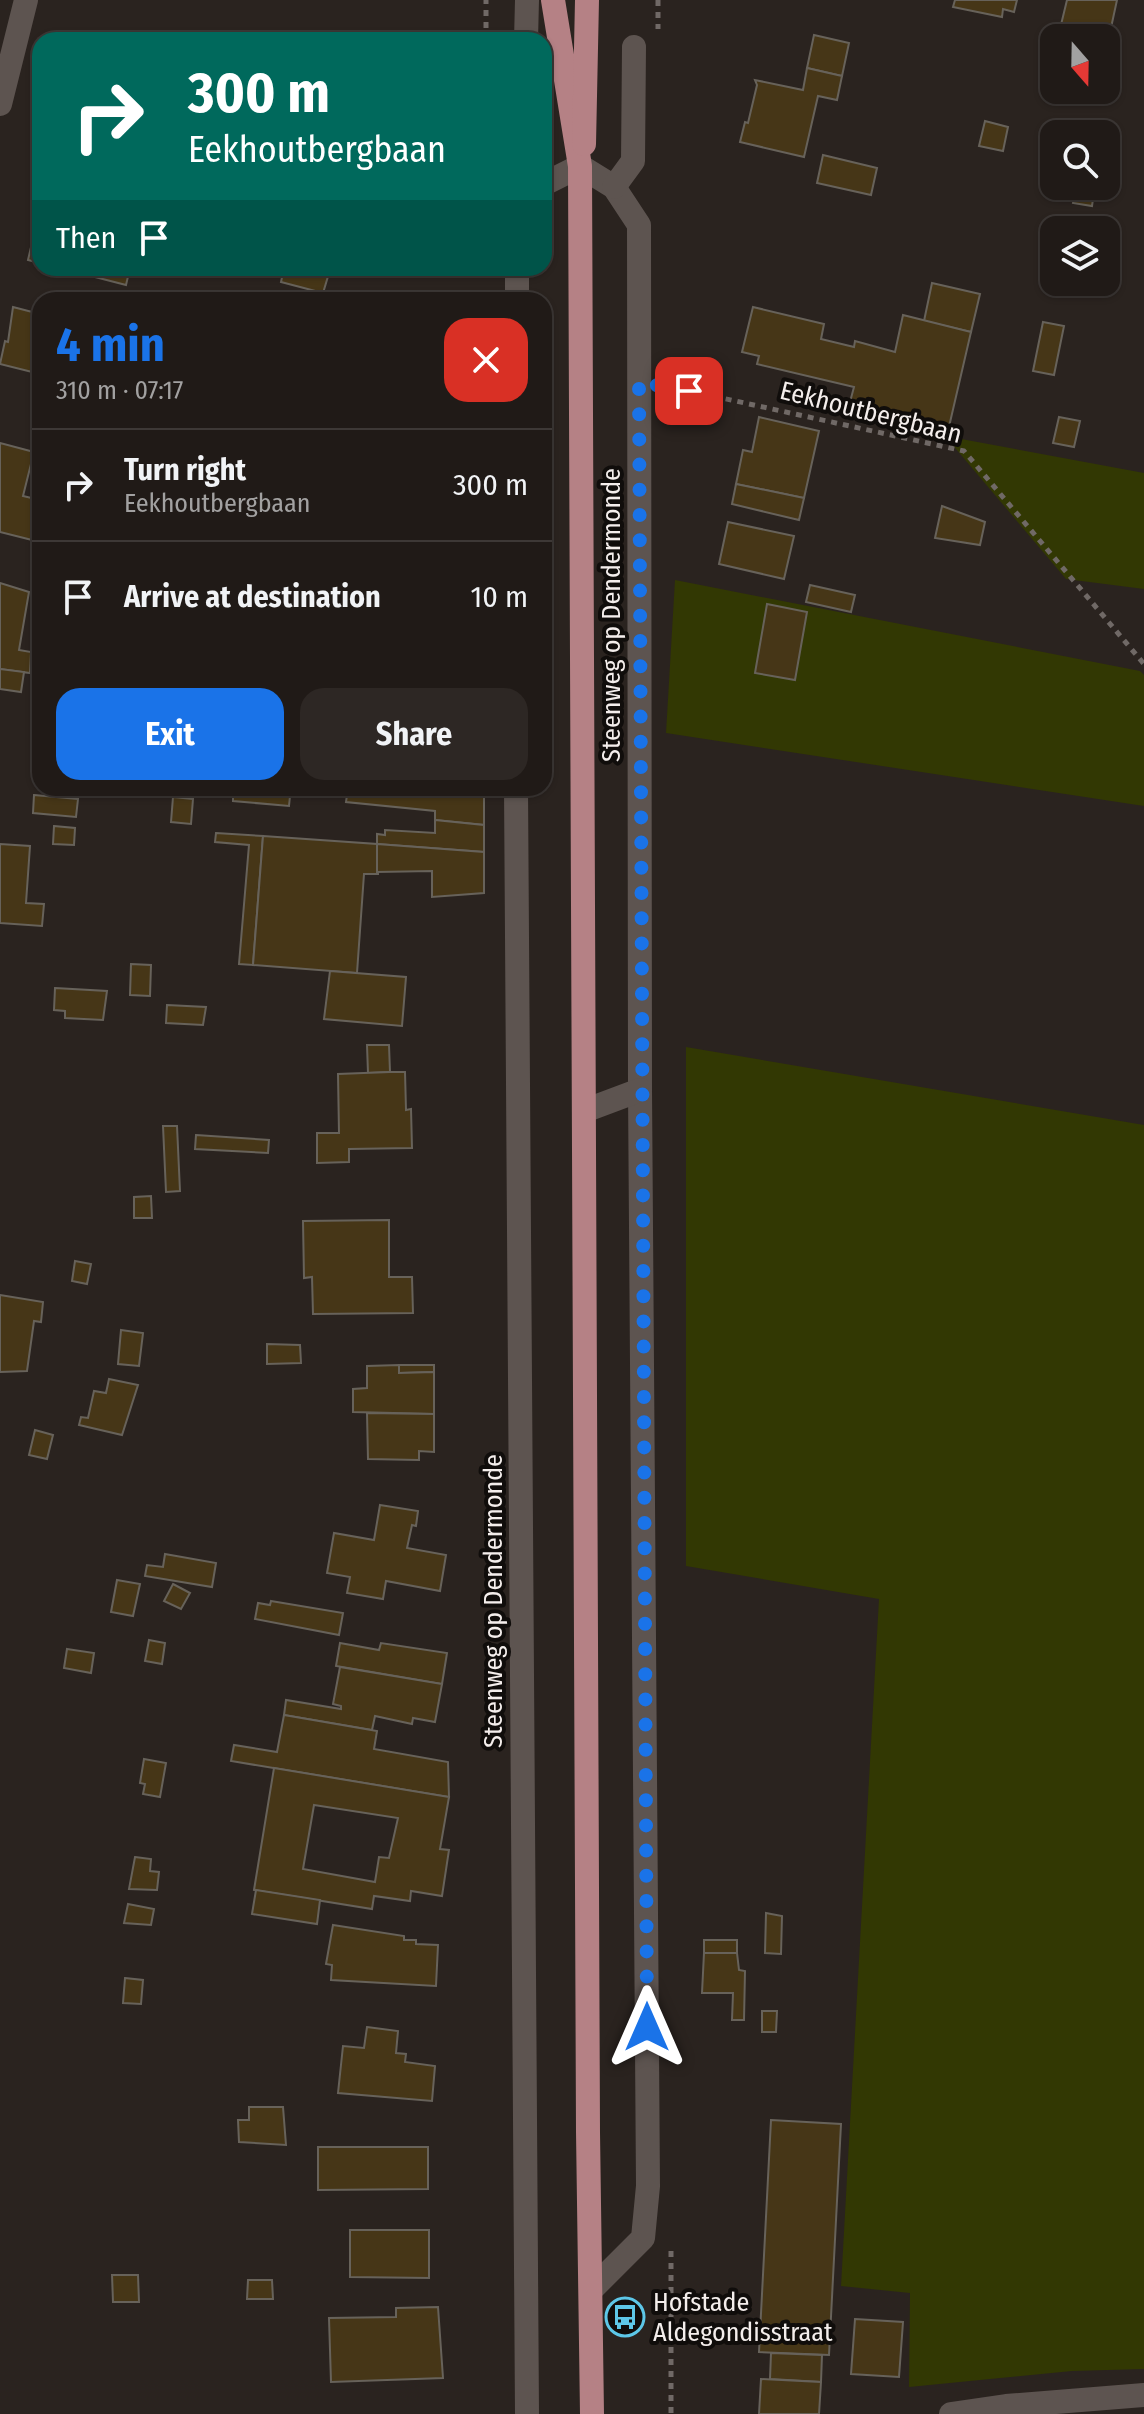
<!DOCTYPE html>
<html lang="en">
<head>
<meta charset="utf-8">
<style>
	body { margin:0; font-family:"Fira Sans Condensed",sans-serif; background:#2d2724; color:#f1f3f6; height:100vh; display:flex; flex-direction:column; font-size:30px; white-space:nowrap }
	* { box-sizing:border-box; margin:0 }
	p { font-size:26px; color:#a2a1a1 }
	.icon { flex:none; width:44px; height:44px; fill:none; stroke:currentColor; stroke-width:2; stroke-linecap:round; stroke-linejoin:round }
	.map { position:relative; flex:1; overflow:hidden }
	.details { position:absolute; left:32px; top:292px; width:520px; height:504px; display:flex; flex-direction:column; background:#201a17; border-radius:24px; box-shadow:0 2px 6px #0004,0 0 0 2px #3d3836 }
	.details>* { flex:none }
	.hud { position:absolute; left:32px; top:32px; width:520px; height:244px; border-radius:24px; box-shadow:0 2px 6px #0004,0 0 0 2px #3d3836; background:#00695c; color:#fff; overflow:hidden }
	.needle { width:52px; rotate:160deg }
	.buttons { position:absolute; left:1040px; top:24px; display:grid; gap:16px }
	.buttons a { display:grid; place-items:center; width:80px; height:80px; border-radius:16px; background:#201a17; box-shadow:0 2px 6px #0004,0 0 0 2px #3d3836; font-size:40px }
	.pin { position:absolute; display:grid; place-items:center; width:68px; height:68px; color:#fff; margin:-34px; border-radius:16px; box-shadow:0 4px 12px #0006 }
	.me { position:absolute; width:88px; margin:-44px; rotate:0deg; stroke-linejoin:round; filter:drop-shadow(0 0 6px #0008) }
	.turn { display:flex; align-items:center; gap:28px; height:168px; padding:0 24px; font-size:36px }
	.turn .icon { width:104px; height:104px; stroke-width:2.5 }
	.turn b { display:block; font-size:56px; line-height:68px }
	.then { display:flex; align-items:center; height:76px; padding:0 24px; background:#0003; gap:16px; font-size:30px }
	.round { display:grid; place-items:center; flex:none; width:84px; height:84px; border-radius:24px; background:#2d2724 }
	.overview { display:flex; align-items:center; justify-content:space-between; height:136px; padding:0 24px }
	h1 { font-size:48px; font-weight:700; line-height:60px; color:#1a73e8 }
	.button { display:flex; gap:16px; margin-top:auto; padding:16px 24px }
	.button a { flex:1; height:92px; border-radius:24px; background:#1a73e8; color:#fff; font-size:32px; font-weight:700; line-height:92px; text-align:center }
	.button a+a { background:#2d2724; color:#f1f3f6 }
	ul { padding:0; list-style:none }
	li { display:flex; align-items:center; gap:24px; height:112px; padding:0 24px; border-top:2px solid #3d3836 }
	li div { flex:1 }
	li b { display:block; font-size:30px }
	li em { font-style:normal }
	.map>svg:first-child { display:block }
</style>
</head>
<body>
<div class="map">
<svg width="1144" height="2414" viewBox="0 0 1144 2414">
	<rect width="100%" height="100%" fill="#2a231f"/>
	<!-- green -->
	<g fill="#323803">
		<path d="M945,436L1144,473V589L1066,579Z"/>
		<path d="M675,580L1140,671L1144,675V806L666,733Z"/>
		<path d="M686,1047L1144,1125V2369L1072,2371L909,2387L910,2293L841,2286L879,1599L686,1566Z"/>
	</g>
	<!-- building -->
	<g fill="#463617" stroke="#67625a" stroke-width="2" fill-rule="evenodd">
		<path d="M955,0H1017L1014,12L1003,9L1002,17L953,7Z"/>
		<path d="M1067,0H1117L1109,37L1073,28L1071,36L1059,33Z"/>
		<path d="M814,35L849,43L842,76L807,68Z"/>
		<path d="M807,68L842,76L837,100L818,96L804,157L740,142L745,122L748,123L757,85L755,80L803,90Z"/>
		<path d="M985,121L1008,127L1003,151L979,146Z"/>
		<path d="M823,155L877,168L871,195L817,183Z"/>
		<path d="M1076,186H1095L1092,206L1073,203Z"/>
		<path d="M39,213H40V263L28,260Z"/>
		<path d="M60,268H130L126,285Z"/>
		<path d="M284,268H327L329,273L323,293L281,282Z"/>
		<path d="M1054,271V282H1069L1067,293L1050,289Z"/>
		<path d="M932,283L980,294L971,332L924,321Z"/>
		<path d="M13,307L40,314V374L0,364L5,341L8,342Z"/>
		<path d="M753,307L824,324L821,339L854,347L855,341L895,352L903,315L971,332L948,431L871,414L872,408L850,402L854,387L757,364L759,356L742,352Z"/>
		<path d="M1043,322L1064,326L1054,375L1033,371Z"/>
		<path d="M759,417L819,431L804,498L736,484L743,450L752,452Z"/>
		<path d="M1059,417L1080,421L1074,447L1053,443Z"/>
		<path d="M0,443L34,452L23,496L40,500L32,540L0,532Z"/>
		<path d="M736,484L804,498L799,520L732,504Z"/>
		<path d="M942,506L985,522L980,545L935,538Z"/>
		<path d="M728,522L794,536L784,579L719,564Z"/>
		<path d="M0,583L29,592L19,650L31,652L30,673L0,669Z"/>
		<path d="M810,585L855,595L851,612L806,602Z"/>
		<path d="M767,604L807,612L795,680L755,673Z"/>
		<path d="M0,669L24,672L21,692L0,689Z"/>
		<path d="M337,788H436L484,793V825L435,820V811L346,802L347,795L336,793Z"/>
		<path d="M233,791L290,796L289,806L233,801Z"/>
		<path d="M34,795L78,799L76,817L33,813Z"/>
		<path d="M173,797L193,799L191,824L171,822Z"/>
		<path d="M435,820L484,825V852L377,844V834L385,835V830L435,833Z"/>
		<path d="M54,826L75,828L74,845L53,844Z"/>
		<path d="M216,833L263,836L253,965L239,964L249,845L215,842Z"/>
		<path d="M263,836L377,844L378,874H364L357,973L253,965Z"/>
		<path d="M0,844L30,846L26,903L44,904L42,926L0,923Z"/>
		<path d="M377,844L484,852V893L432,897V871L377,872Z"/>
		<path d="M131,964L151,965L150,996L130,995Z"/>
		<path d="M330,971L406,977L402,1026L324,1019Z"/>
		<path d="M55,988L107,991L103,1020L65,1018V1011L54,1010Z"/>
		<path d="M167,1005L206,1007L203,1025L166,1023Z"/>
		<path d="M367,1045H389L390,1072L368,1073Z"/>
		<path d="M390,1072H405L406,1110L411,1109L412,1148L349,1149V1162L317,1163V1133H339L338,1074Z"/>
		<path d="M163,1126H177L180,1191L166,1192Z"/>
		<path d="M196,1135L269,1140L268,1153L195,1149Z"/>
		<path d="M151,1196L152,1218H134V1197Z"/>
		<path d="M389,1220V1277H412L413,1313L313,1314L312,1277L304,1278L303,1221Z"/>
		<path d="M75,1261L91,1264L87,1284L72,1281Z"/>
		<path d="M0,1295L43,1302L41,1322L34,1321L27,1371L0,1372Z"/>
		<path d="M121,1330L143,1333L139,1366L118,1364Z"/>
		<path d="M267,1344L300,1345L301,1363L267,1364Z"/>
		<path d="M399,1365H434V1372L399,1373Z"/>
		<path d="M399,1365V1373L434,1372V1414L353,1412V1389L367,1388V1366Z"/>
		<path d="M109,1379L138,1385L122,1435L79,1425L81,1417L88,1418L94,1391L106,1393Z"/>
		<path d="M367,1413L434,1414V1452L419,1451V1460L368,1459Z"/>
		<path d="M35,1430L53,1435L47,1459L29,1455Z"/>
		<path d="M380,1505L418,1511L416,1526L412,1525L407,1548L446,1555L440,1591L386,1581L383,1599L347,1593L350,1577L327,1573L334,1533L374,1540Z"/>
		<path d="M165,1554L216,1563L212,1587L145,1576L147,1565L163,1567Z"/>
		<path d="M117,1580L140,1584L133,1616L111,1612Z"/>
		<path d="M173,1584L190,1593L181,1609L164,1601Z"/>
		<path d="M271,1601L343,1613L339,1635L255,1619L258,1603L270,1605Z"/>
		<path d="M149,1640L165,1643L162,1664L145,1661Z"/>
		<path d="M340,1643L379,1650L381,1643L447,1653L442,1684L336,1666Z"/>
		<path d="M67,1649L94,1653L91,1673L64,1668Z"/>
		<path d="M340,1667L442,1684L435,1722L413,1718L412,1724L375,1716L372,1730L284,1715L286,1700L341,1709V1706L333,1704Z"/>
		<path d="M284,1715L377,1731L374,1749L448,1762L449,1797L231,1761L234,1745L277,1752Z"/>
		<path d="M144,1759L166,1763L160,1797L143,1794L145,1784L140,1783Z"/>
		<path d="M274,1768L449,1797L440,1849L449,1850L442,1896L411,1891L410,1901L374,1896L372,1909L254,1890ZM314,1805L398,1818L389,1858L379,1857L375,1882L303,1869Z"/>
		<path d="M135,1857L151,1859L150,1871L159,1872L157,1890L129,1889Z"/>
		<path d="M256,1890L320,1900L317,1924L252,1914Z"/>
		<path d="M128,1904L154,1909L151,1925L124,1923Z"/>
		<path d="M766,1913L782,1916L781,1954L765,1953Z"/>
		<path d="M333,1925L404,1936V1940H416V1944L438,1945L436,1986L331,1980L332,1965L326,1964Z"/>
		<rect x="704" y="1940" width="33" height="13"/>
		<path d="M704,1953H737L739,1970L745,1971L744,2020H732L733,1993H702Z"/>
		<path d="M125,1978L143,1980L141,2004L123,2003Z"/>
		<path d="M762,2011H777L776,2032H762Z"/>
		<path d="M367,2027L398,2031L396,2053L406,2054L405,2062L435,2066L432,2101L338,2093L343,2046L364,2048Z"/>
		<path d="M249,2107H283L286,2145L239,2142L238,2120H249Z"/>
		<path d="M771,2120L841,2124L829,2355L759,2352Z"/>
		<path d="M318,2147H428V2189L318,2190Z"/>
		<path d="M350,2230H429V2278L350,2277Z"/>
		<path d="M112,2275H138L139,2302H113Z"/>
		<path d="M248,2280H272L273,2299H247Z"/>
		<path d="M438,2307L443,2378L331,2382L329,2318L396,2317V2308Z"/>
		<path d="M855,2319L903,2322L899,2377L851,2374Z"/>
		<path d="M771,2353L822,2355L821,2382L770,2379Z"/>
		<path d="M761,2379L821,2382L819,2414H759Z"/>
	</g>
	<g fill="none" stroke-linecap="round" stroke-linejoin="round">
		<!-- path -->
		<g stroke="#706966" stroke-width="5" stroke-dasharray="6 6" stroke-linecap="butt">
			<path d="M658,0V29"/>
			<path d="M486,40V0"/>
			<path d="M667,386L964,451L1144,664"/>
			<path d="M671,2251V2414"/>
		</g>
		<!-- minor -->
		<g stroke="#5d5450" stroke-width="24">
			<path d="M526,40L527,0"/>
			<path d="M0,104L26,0"/>
			<path d="M544,184L580,166L614,187L639,225L640,1090L648,2186L643,2238L592,2289"/>
			<path d="M614,187L633,161L634,47"/>
			<path d="M517,268V300"/>
			<path d="M516,788L527,2414"/>
			<path d="M584,1111L640,1090"/>
			<path d="M951,2414L1006,2406L1144,2395"/>
		</g>
		<!-- major -->
		<g stroke="#b58185" stroke-width="24">
			<path d="M553,0L580,166L588,2132L592,2414"/>
			<path d="M584,144L587,0"/>
		</g>
	</g>
	<g fill="none" stroke-linecap="round" stroke-linejoin="round">
		<!-- route -->
		<path stroke="#1a73e8" stroke-width="14" stroke-dasharray="0 25.2" d="M647,2027L639,382L689,391"/>
	</g>
	<!-- icons -->
	<defs>
		<g id="bus-ring" transform="scale(2)"><circle r="9.5" fill="#100d0b" stroke="#5dc7e8" stroke-width="1.5"/><path d="M-5-6H5V4H4V6H2V4H-2V6H-4V4H-5ZM-3.5-4V0h7V-4ZM-3.5 1.2v1.5H-2V1.2ZM2 1.2v1.5H3.5V1.2Z" fill="#5dc7e8"/></g>
	</defs>
	<g fill-rule="evenodd">
		<use href="#bus-ring" x="625" y="2317"/>
	</g>
	<g text-anchor="middle" stroke-width="8" stroke-linejoin="round" paint-order="stroke">
		<!-- street labels -->
		<g font-size="26" fill="#f4eeec" stroke="#100d0b">
			<text transform="translate(871 412) rotate(14)" y="9">Eekhoutbergbaan</text>
			<text transform="translate(611 615) rotate(-90)" y="9">Steenweg op Dendermonde</text>
			<text transform="translate(493 1601) rotate(-90)" y="9">Steenweg op Dendermonde</text>
		</g>
		<!-- poi labels -->
		<g font-size="26" fill="#f4eeec" stroke="#100d0b" text-anchor="start">
			<text x="653" y="2311">Hofstade<tspan x="653" dy="30">Aldegondisstraat</tspan></text>
		</g>
	</g>
</svg>
<div class="buttons">
<a><svg class="needle" viewBox="-14 -14 28 28"><path d="M0-13l5 13h-10z" fill="#e53935"/><path d="M0 13l5-13h-10z" fill="#a2a1a1"/></svg></a>
<a><svg class="icon" aria-label="search" viewBox="0 0 24 24"><circle cx="10" cy="10" r="6"/><path d="M15 15l6 6"/></svg></a>
<a><svg class="icon" aria-label="layers" viewBox="0 0 24 24"><path d="M12 4l9 5-9 5-9-5zM3 14l9 5 9-5"/></svg></a>
</div>
<div class="pin" style="left:689px;top:391px;background:#d93025"><svg class="icon" aria-label="arrive" viewBox="0 0 24 24"><path d="M6 21V4h12l-3 4 3 4H6"/></svg></div>
<svg class="me" style="left:647px;top:2027px" viewBox="-20 -20 40 40"><path d="M0-17L14 15 0 8-14 15z" fill="#1a73e8" stroke="#fff" stroke-width="4"/></svg>
<div class="hud">
<div class="turn"><svg class="icon" aria-label="right" viewBox="0 0 24 24"><path d="M7 20v-9h11M14 6l5 5-5 5"/></svg><div><b>300 m</b>Eekhoutbergbaan</div></div>
<div class="then">Then<svg class="icon" aria-label="arrive" viewBox="0 0 24 24"><path d="M6 21V4h12l-3 4 3 4H6"/></svg></div>
</div>
<section class="details">
<div class="overview"><div><h1>4 min</h1><p>310 m · 07:17</p></div><a class="round" style="background:#d93025;color:#fff"><svg class="icon" aria-label="close" viewBox="0 0 24 24"><path d="M6 6l12 12M18 6L6 18"/></svg></a></div>
<ul>
<li><svg class="icon" aria-label="right" viewBox="0 0 24 24"><path d="M7 20v-9h11M14 6l5 5-5 5"/></svg><div><b>Turn right</b><p>Eekhoutbergbaan</p></div><em>300 m</em></li>
<li><svg class="icon" aria-label="arrive" viewBox="0 0 24 24"><path d="M6 21V4h12l-3 4 3 4H6"/></svg><div><b>Arrive at destination</b></div><em>10 m</em></li>
</ul>
<div class="button"><a>Exit</a><a>Share</a></div>
</section>
</div>
</body>
</html>
